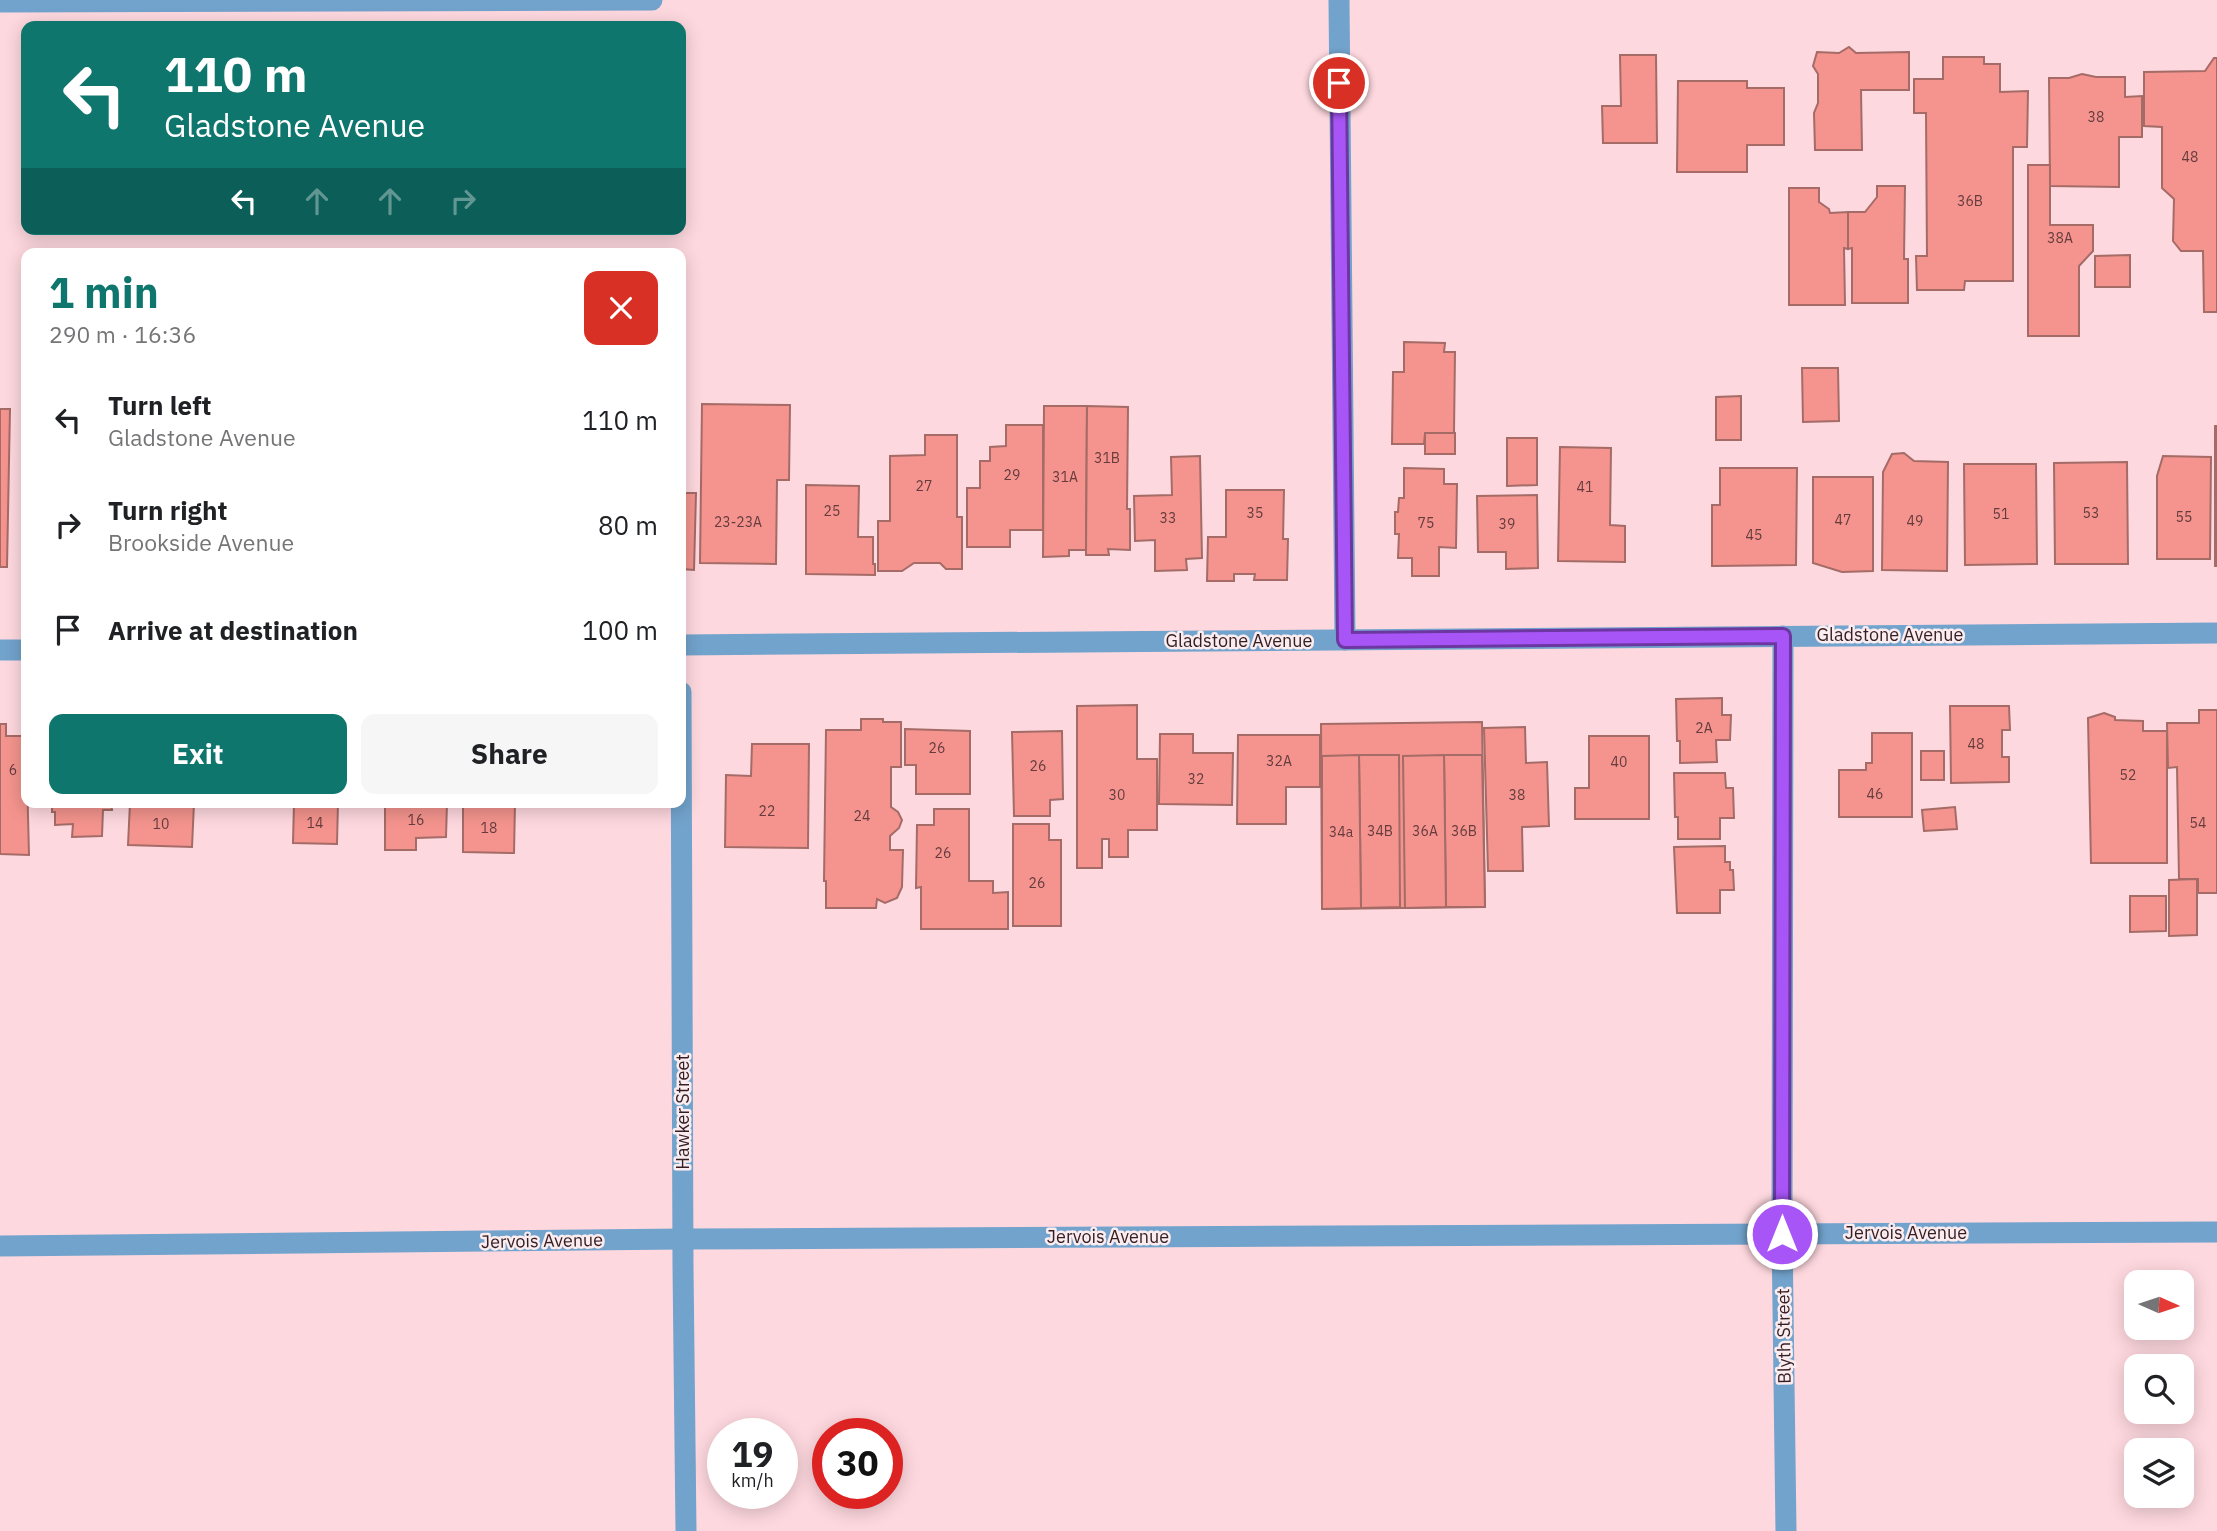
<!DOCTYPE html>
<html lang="en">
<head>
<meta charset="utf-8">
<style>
	body { margin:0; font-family:"IBM Plex Sans",sans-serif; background:#f6f6f6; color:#202124; height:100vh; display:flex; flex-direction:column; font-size:26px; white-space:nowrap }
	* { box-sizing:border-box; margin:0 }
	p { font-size:23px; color:#757577 }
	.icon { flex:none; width:38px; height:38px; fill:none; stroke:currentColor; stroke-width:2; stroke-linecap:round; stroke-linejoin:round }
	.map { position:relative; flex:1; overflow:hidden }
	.side { position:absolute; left:21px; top:248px; width:665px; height:560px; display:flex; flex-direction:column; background:#fff; border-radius:14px; box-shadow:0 4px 18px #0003 }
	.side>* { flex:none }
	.banner { position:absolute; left:21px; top:21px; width:665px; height:214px; border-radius:14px; box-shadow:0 4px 18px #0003; background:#0f766e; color:#fff; overflow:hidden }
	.needle { width:46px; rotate:93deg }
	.tools { position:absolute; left:2124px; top:1270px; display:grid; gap:14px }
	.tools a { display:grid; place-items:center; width:70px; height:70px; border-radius:14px; background:#fff; box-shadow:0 4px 18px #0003; font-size:35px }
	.speed { position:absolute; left:707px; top:1418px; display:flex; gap:14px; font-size:35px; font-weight:700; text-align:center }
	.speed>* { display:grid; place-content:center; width:91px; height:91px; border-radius:50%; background:#fff; box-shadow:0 4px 18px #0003; line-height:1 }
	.speed small { font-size:18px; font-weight:400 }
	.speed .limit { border:10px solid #d22; background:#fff; color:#111 }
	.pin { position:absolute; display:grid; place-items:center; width:60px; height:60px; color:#fff; margin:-30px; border:4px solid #fff; border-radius:50%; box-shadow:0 2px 7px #0007 }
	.me { position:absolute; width:77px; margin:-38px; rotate:0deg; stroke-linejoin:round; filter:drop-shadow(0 0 5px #0008) }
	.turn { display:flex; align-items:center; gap:24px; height:147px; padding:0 28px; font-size:32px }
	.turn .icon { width:91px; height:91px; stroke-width:2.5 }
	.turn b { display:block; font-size:49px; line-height:60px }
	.lanes { display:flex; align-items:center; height:66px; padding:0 28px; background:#0003; justify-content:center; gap:35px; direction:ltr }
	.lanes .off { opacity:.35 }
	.round { display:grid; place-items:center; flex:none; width:74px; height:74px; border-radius:14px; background:#f6f6f6 }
	.overview { display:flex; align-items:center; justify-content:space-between; height:119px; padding:0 28px }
	h1 { font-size:42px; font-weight:700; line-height:52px; color:#0f766e }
	.action { display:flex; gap:14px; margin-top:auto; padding:14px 28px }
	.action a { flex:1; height:80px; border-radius:14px; background:#0f766e; color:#fff; font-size:28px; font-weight:700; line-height:80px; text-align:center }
	.action a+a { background:#f6f6f6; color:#202124 }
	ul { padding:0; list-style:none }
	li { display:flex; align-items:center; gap:21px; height:105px; padding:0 28px }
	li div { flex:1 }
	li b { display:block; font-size:26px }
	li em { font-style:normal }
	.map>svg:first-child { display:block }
</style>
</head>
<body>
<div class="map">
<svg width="2217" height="1531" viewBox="0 0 2217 1531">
	<rect width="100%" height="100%" fill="#fed8df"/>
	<!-- building -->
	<g fill="#f5948e" stroke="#a46b67" stroke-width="2">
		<path d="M1849,47L1856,53L1909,52V90H1861L1862,150H1815L1814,113L1818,103V74L1813,66L1817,52L1839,53Z"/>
		<path d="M1620,55H1656L1657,143H1603L1602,106H1621Z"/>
		<path d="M1943,57H1984V64H2000V92L2028,91L2027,147H2013V281H1965L1964,290H1917L1916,256H1927L1926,113H1914V79H1943Z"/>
		<path d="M2214,58H2217V312H2204L2203,251H2181L2173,241L2174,199L2162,188V127L2144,126V72L2205,71Z"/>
		<path d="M2082,74L2096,77H2125V97L2142,96V137H2119V187L2050,186L2049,78H2069Z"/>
		<path d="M1678,81H1747V88H1784V145H1747V172H1677Z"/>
		<path d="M2028,165H2050V225H2093V251L2079,266V336H2028Z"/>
		<path d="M1877,186H1905L1904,259H1908V303H1852V248L1848,249V212H1865L1877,197Z"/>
		<path d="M1789,188H1819V202L1829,209L1830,213L1848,212V249L1844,248L1845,305H1789Z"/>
		<path d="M2130,255V287H2095V256Z"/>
		<path d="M1404,342L1445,343L1444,352H1455L1454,433H1425L1424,444H1392L1393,372H1404Z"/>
		<path d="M1802,368H1838L1839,421L1803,422Z"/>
		<path d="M1741,396V440H1716V397Z"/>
		<path d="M702,404L790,405L789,480H777L776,564L700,563Z"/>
		<path d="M1044,406H1087L1086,550H1069V556L1043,557Z"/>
		<path d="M1087,406L1128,407L1127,509H1130V550L1108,549L1109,555H1086Z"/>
		<path d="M0,409H10L7,567H0Z"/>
		<path d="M1006,425H1043V530H1010V547H967V488H980V461H990V447L1006,446Z"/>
		<rect x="2215" y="426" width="2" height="140"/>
		<rect x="1425" y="433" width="30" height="21"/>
		<path d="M925,435H957V517H962V569H946L940,563H914L902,571H878V521H890V456L925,455Z"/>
		<path d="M1507,438H1537V485L1507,486Z"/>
		<path d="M1560,447L1611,448L1610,525L1625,526V562L1558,561Z"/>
		<path d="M1904,453L1914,461L1948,462L1947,571L1882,570L1883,472L1892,454Z"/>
		<path d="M1200,456L1202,558L1186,559L1187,570L1155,571V540L1135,541L1134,496L1172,495L1171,457Z"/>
		<path d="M2163,456L2211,457L2210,559H2157V476Z"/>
		<path d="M2127,462L2128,564H2055L2054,463Z"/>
		<path d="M1964,464H2036L2037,564L1965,565Z"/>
		<path d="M1404,468L1444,469V484H1457L1456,548L1439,547V576H1412V558H1398L1399,534H1395V512H1398L1399,498H1404Z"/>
		<path d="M1720,468H1797L1796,565L1712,566V505H1720Z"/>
		<path d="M1813,477H1873V571L1842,572L1813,563Z"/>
		<path d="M806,485L859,486L858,537H873V564H875V575L806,574Z"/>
		<path d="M1226,490H1284L1283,539H1288L1287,580H1254L1255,574H1234V581H1207L1208,537H1226Z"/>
		<path d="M681,493H696L694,570L681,569Z"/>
		<path d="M1537,495L1538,568L1506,569V552H1478L1477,496Z"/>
		<path d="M1722,698V715H1731L1730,740H1716L1717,762L1680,763V741H1677L1676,699Z"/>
		<path d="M1137,705V759H1157V830H1128V857H1109V839H1102V868H1077V706Z"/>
		<path d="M1950,706H2009L2010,730H2002V757H2009V782L1951,783Z"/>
		<path d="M2199,710H2217V893H2198V879H2179L2177,767L2168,768L2167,723H2199Z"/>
		<path d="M2104,713L2115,717V720L2143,721V731H2167V863H2091L2088,718Z"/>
		<path d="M861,719H883V722H901V767H891V807L898,812L902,820L899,828L890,836V850H903L902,887L897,898L885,903L877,899L876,908H826V881H824L826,730H861Z"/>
		<path d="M1482,722L1485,907L1322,909L1321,724Z"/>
		<path d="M0,724H6V736H26L29,855L0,854Z"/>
		<path d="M1525,727L1526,763L1547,762L1549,826L1522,827L1523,871H1488L1484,728Z"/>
		<path d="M905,729L970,731V794H916V765H905Z"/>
		<path d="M1062,731L1063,799L1050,800V816H1014L1012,732Z"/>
		<path d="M1872,733H1912V817H1839V770H1866V763H1872Z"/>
		<path d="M1160,734H1193V753H1233L1232,805L1159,804Z"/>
		<path d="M1238,735H1320V787H1286V824H1237Z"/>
		<path d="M1589,736H1649V819H1575V788H1589Z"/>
		<path d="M752,744H809L808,848L725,847L726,775L751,776Z"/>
		<rect x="1921" y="751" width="23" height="29"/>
		<path d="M1359,755H1399L1400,907L1361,908Z"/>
		<path d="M1359,755L1361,908L1322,909V756Z"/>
		<path d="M1444,755H1482L1485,907H1446Z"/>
		<path d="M1444,755L1446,907L1405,908L1403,756Z"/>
		<path d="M1674,773H1725L1726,788H1733L1734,818H1720V839H1678V817H1675Z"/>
		<path d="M52,803H111L112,810H103L102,836L72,837L73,824L55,825V812H52Z"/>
		<path d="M130,803H194L192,847L128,845Z"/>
		<path d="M294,803H338L337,844L293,843Z"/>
		<path d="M385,803H447L446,837L416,838V850H385Z"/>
		<path d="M463,803H515L514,853L463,852Z"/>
		<path d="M1955,807L1957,829L1924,831L1922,810Z"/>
		<path d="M934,809H969V881H993V893L1008,892V929H921V887L916,888L917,825H934Z"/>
		<path d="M1013,824H1049V840H1061V926H1013Z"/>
		<path d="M1725,846V862H1730V870H1733L1734,890H1720V913H1677L1674,847Z"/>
		<path d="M2197,879V935L2169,936V880Z"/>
		<path d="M2130,896H2166V931L2130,932Z"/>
	</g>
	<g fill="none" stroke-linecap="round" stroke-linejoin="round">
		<!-- street -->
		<g stroke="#72a3cc" stroke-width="21">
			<path d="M1339,0L1345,640"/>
			<path d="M0,2L652,0"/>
			<path d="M1783,636L1782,1234L1786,1531"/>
			<path d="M681,645L2217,633"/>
			<path d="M0,650H26"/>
			<path d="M681,692L683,1266L686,1531"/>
			<path d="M0,1246L683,1239L2217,1232"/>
		</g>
	</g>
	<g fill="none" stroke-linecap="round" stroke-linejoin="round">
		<!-- route casing -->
		<g stroke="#6d37a1" stroke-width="18">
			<path id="route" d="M1339,83L1345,640L1783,636L1782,1234"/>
		</g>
		<!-- route -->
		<use href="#route" stroke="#a855f7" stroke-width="12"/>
	</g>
	<g text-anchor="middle" stroke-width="5" stroke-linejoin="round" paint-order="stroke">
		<!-- number labels -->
		<g font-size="14" fill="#653c3e">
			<text x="2096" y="122">38</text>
			<text x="2190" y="162">48</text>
			<text x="1970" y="206">36B</text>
			<text x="2060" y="243">38A</text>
			<text x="1107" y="463">31B</text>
			<text x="1012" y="480">29</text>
			<text x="1065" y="482">31A</text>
			<text x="924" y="491">27</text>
			<text x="1585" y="492">41</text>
			<text x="832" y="516">25</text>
			<text x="1255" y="518">35</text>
			<text x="2091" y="518">53</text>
			<text x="2001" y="519">51</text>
			<text x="2184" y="522">55</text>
			<text x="1168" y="523">33</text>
			<text x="1843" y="525">47</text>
			<text x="1915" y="526">49</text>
			<text x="738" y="527">23-23A</text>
			<text x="1426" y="528">75</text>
			<text x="1507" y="529">39</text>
			<text x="1754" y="540">45</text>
			<text x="1704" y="733">2A</text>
			<text x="1976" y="749">48</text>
			<text x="937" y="753">26</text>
			<text x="1279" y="766">32A</text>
			<text x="1619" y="767">40</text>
			<text x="1038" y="771">26</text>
			<text x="13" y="775">6</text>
			<text x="2128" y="780">52</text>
			<text x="1196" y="784">32</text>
			<text x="1875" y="799">46</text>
			<text x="1117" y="800">30</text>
			<text x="1517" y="800">38</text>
			<text x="767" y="816">22</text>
			<text x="862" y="821">24</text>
			<text x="416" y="825">16</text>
			<text x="315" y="828">14</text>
			<text x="2198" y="828">54</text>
			<text x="161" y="829">10</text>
			<text x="489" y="833">18</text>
			<text x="1380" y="836">34B</text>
			<text x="1425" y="836">36A</text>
			<text x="1464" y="836">36B</text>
			<text x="1341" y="837">34a</text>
			<text x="943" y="858">26</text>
			<text x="1037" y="888">26</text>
		</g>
		<!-- street labels -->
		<g font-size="18" fill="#351e23" stroke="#faecef">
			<text x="1890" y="641">Gladstone Avenue</text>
			<text x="1239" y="647">Gladstone Avenue</text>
			<text transform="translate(683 1112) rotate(-90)" y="6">Hawker Street</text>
			<text x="1906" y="1239">Jervois Avenue</text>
			<text x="1108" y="1243">Jervois Avenue</text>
			<text transform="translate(542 1241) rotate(-1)" y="6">Jervois Avenue</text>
			<text transform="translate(1784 1336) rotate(-91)" y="6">Blyth Street</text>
		</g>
	</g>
</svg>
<div class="tools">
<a><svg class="needle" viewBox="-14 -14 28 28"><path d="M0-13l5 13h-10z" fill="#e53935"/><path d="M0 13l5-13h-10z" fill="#757577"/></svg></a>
<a><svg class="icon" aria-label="search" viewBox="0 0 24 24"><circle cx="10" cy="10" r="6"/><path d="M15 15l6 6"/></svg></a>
<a><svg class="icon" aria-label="layers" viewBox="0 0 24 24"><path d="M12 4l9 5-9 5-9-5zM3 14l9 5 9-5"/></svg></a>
</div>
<div class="speed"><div>19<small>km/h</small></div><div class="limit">30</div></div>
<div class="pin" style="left:1339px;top:83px;background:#d93025"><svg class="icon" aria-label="arrive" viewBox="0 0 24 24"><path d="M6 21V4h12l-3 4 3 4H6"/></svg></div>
<svg class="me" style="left:1782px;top:1234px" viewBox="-20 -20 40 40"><circle r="17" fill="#a855f7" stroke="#fff" stroke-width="3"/><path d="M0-11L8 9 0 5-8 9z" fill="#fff"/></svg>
<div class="banner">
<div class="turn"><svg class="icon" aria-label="left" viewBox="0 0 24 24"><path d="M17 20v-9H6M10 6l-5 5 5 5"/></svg><div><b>110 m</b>Gladstone Avenue</div></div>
<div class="lanes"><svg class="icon" aria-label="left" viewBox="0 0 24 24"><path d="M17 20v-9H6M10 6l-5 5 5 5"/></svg><svg class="icon off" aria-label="ahead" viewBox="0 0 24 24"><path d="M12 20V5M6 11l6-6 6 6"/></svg><svg class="icon off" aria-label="ahead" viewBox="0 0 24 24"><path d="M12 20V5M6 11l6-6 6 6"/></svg><svg class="icon off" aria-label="right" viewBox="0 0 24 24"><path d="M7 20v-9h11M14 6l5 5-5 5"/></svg></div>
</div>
<section class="side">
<div class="overview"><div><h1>1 min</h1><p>290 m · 16:36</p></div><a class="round" style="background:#d93025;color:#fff"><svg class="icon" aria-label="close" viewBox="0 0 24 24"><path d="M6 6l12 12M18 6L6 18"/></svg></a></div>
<ul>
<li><svg class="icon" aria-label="left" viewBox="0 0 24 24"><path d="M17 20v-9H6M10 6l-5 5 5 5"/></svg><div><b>Turn left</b><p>Gladstone Avenue</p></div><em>110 m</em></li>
<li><svg class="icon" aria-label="right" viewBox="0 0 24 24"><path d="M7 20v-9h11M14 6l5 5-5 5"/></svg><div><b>Turn right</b><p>Brookside Avenue</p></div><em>80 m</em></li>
<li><svg class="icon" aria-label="arrive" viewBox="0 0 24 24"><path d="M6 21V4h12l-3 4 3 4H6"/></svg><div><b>Arrive at destination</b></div><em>100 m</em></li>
</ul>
<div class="action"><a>Exit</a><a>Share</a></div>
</section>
</div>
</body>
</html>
